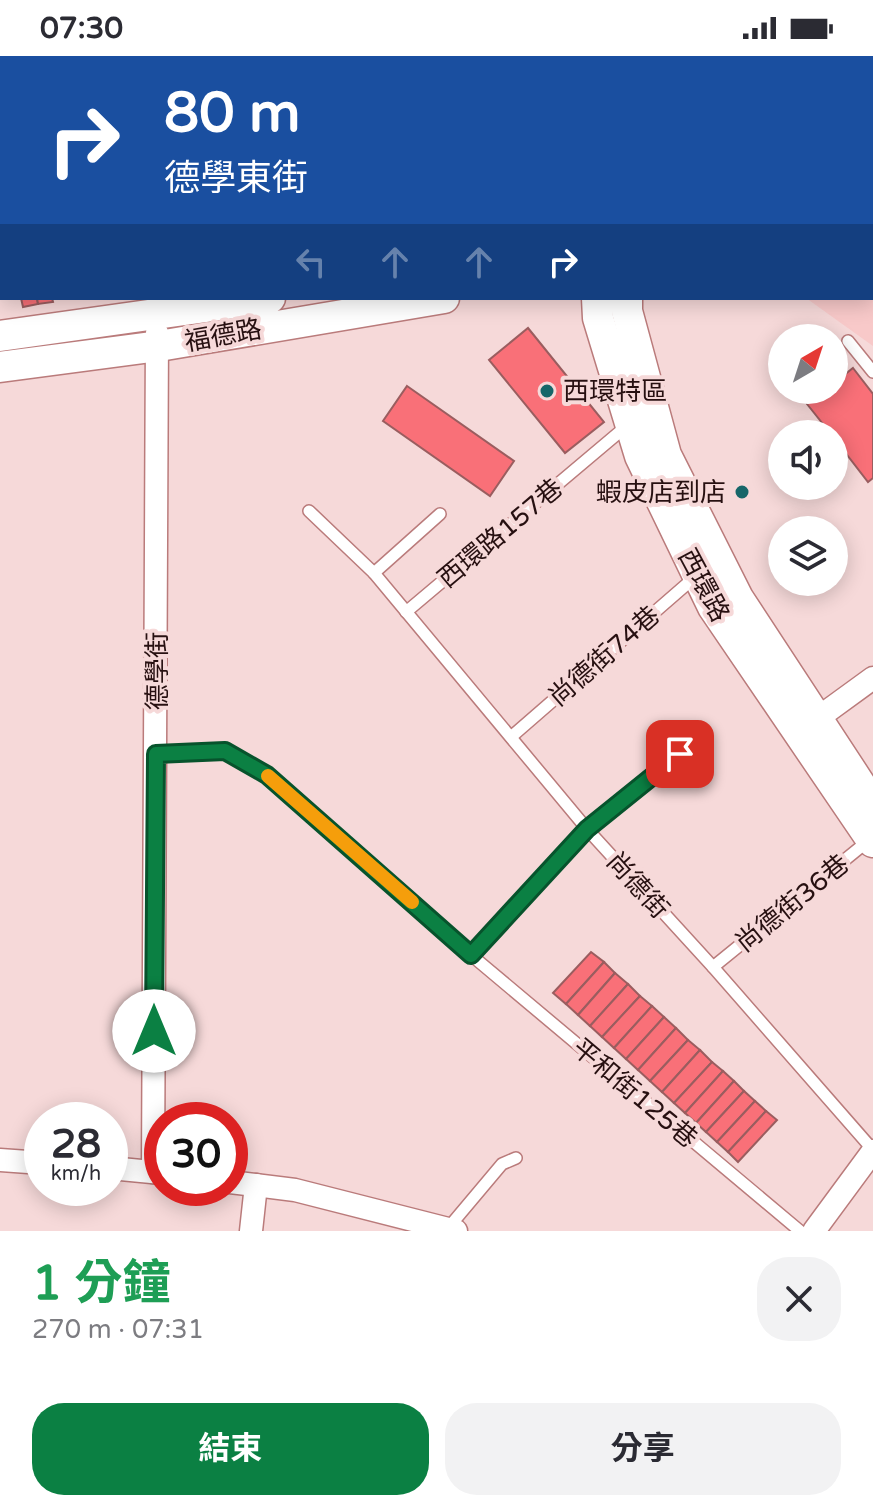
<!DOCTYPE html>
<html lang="zh-TW">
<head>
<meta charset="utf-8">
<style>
	body { margin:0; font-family:"Varela Round","Noto Sans TC",sans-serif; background:#f2f2f3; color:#2b2b33; height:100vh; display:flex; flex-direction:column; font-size:30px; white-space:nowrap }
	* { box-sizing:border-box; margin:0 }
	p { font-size:26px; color:#7c7c81 }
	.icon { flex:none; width:44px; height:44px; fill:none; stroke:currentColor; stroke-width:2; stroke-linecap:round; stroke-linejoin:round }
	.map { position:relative; height:1175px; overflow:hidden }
	.drawer { display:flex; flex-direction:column; background:#fff; flex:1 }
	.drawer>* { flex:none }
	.guide { position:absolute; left:0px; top:0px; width:874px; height:244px; box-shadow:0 4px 20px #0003; background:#1a4fa0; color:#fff; overflow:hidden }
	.needle { width:52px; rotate:39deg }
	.buttons { position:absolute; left:768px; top:268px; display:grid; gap:16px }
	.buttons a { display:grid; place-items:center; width:80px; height:80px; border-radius:50%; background:#fff; box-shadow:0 4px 20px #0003; font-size:40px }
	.speed { position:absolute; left:24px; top:1046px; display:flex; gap:16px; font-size:40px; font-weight:700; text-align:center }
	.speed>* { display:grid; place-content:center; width:104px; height:104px; border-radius:50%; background:#fff; box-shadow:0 4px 20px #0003; line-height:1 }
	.speed small { font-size:20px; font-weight:400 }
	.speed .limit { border:12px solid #d22; background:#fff; color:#111 }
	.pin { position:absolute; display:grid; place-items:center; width:68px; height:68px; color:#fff; margin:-34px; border-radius:16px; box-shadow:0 4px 12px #0006 }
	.me { position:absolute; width:88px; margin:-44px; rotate:0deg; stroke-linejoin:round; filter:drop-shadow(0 0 6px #0008) }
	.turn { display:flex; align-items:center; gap:28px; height:168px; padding:0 32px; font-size:36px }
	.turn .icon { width:104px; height:104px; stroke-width:2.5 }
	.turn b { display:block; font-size:56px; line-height:68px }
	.lanes { display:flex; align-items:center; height:76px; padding:0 32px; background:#0003; justify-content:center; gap:40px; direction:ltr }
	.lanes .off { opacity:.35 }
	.round { display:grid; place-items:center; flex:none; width:84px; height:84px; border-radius:32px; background:#f2f2f3 }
	.overview { display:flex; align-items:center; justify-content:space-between; height:136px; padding:0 32px }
	h1 { font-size:48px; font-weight:700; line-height:60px; color:#1e9e55 }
	.cta { display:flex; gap:16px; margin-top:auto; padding:16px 32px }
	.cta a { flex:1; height:92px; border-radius:32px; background:#0b8043; color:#fff; font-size:32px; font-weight:700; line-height:92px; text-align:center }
	.cta a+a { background:#f2f2f3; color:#2b2b33 }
	.status { display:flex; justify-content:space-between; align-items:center; height:56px; padding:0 40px; background:#fff; direction:ltr }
	.status svg { height:22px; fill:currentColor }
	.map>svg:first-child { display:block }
</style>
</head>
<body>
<div class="status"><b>07:30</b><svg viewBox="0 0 49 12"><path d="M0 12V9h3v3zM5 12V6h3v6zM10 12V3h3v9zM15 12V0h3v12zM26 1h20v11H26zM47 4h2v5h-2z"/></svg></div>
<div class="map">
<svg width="873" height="1175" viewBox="0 0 873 1175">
	<rect width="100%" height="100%" fill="#f6d9d9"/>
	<!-- built -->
	<path fill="#f8c9c9" d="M868,0H873V290L806,242H872V2H867Z"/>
	<!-- building -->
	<g fill="#f97078" stroke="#9a5d5f" stroke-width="2">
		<path d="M873,13V96L872,95Z"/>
		<path d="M21,242H37L38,248L23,251Z"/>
		<path d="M37,242H52L53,246L38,248Z"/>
		<path d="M528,272L604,366L565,397L489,304Z"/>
		<path d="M853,312L873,338V422L868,426L834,382V378H831L807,348L825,334H834V327Z"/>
		<path d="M407,330L514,405L490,440L383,365Z"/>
		<path d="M591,896L604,906L566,948L553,937Z"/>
		<path d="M604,906L615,917L578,959L566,948Z"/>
		<path d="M615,917L628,928L590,970L578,959Z"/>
		<path d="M628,928L640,940L602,981L590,970Z"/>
		<path d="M640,940L652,950L614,992L602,981Z"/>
		<path d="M652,950L664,961L626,1003L614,992Z"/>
		<path d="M664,961L676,972L638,1014L626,1003Z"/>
		<path d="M676,972L688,984L650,1025L638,1014Z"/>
		<path d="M688,984L700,994L662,1036L650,1025Z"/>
		<path d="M700,994L712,1006L674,1047L662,1036Z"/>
		<path d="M712,1006L723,1015L685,1057L674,1047Z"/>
		<path d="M723,1015L734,1025L696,1067L685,1057Z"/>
		<path d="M734,1025L744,1035L706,1076L696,1067Z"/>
		<path d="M744,1035L755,1045L717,1086L706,1076Z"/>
		<path d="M755,1045L766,1055L728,1096L717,1086Z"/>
		<path d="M766,1055L777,1064L738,1106L728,1096Z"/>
	</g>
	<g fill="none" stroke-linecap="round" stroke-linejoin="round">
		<!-- lane casing -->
		<g stroke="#ba7b7b" stroke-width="14">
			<g id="lane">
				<path d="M108,0V2"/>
				<path d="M578,0L581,2"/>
				<path d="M494,2L495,0"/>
				<path d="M848,285L873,316"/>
				<path d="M309,455L374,517L587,773L713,911L873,1094"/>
				<path d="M374,517L440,458"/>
				<path d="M406,556L629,368"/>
				<path d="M511,681L695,521"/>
				<path d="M156,698L225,695L267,719L471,899L800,1175"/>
				<path d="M471,899L587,773L680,698"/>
				<path d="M713,911L868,785"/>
				<path d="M449,1171L502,1108L516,1102"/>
			</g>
		</g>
		<!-- street casing -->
		<g stroke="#ba7b7b" stroke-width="25">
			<g id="street">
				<path d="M272,2L273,0"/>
				<path d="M0,63H2"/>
				<path d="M818,662L873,622"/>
				<path d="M0,1104L42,1107"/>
				<path d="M110,1112L162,1117"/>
				<path d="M153,1116L157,277"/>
				<path d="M230,1126L295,1134L456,1175"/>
				<path d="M251,1175L256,1129"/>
				<path d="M814,1175L873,1095"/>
			</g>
		</g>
		<!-- secondary casing -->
		<g stroke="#ba7b7b" stroke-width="33">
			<g id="secondary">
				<path d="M712,2L713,0"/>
				<path d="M748,2L750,0"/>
				<path d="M597,242L598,262L640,400L713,551L873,786"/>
				<path d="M627,242V255L666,399L738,542L873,748"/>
				<path d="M0,280L270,242"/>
				<path d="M0,311L159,290L444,242"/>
			</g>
		</g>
		<!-- lane -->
		<use href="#lane" stroke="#fff" stroke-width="11"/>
		<!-- street -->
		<use href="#street" stroke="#fff" stroke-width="22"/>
		<!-- secondary -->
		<use href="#secondary" stroke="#fff" stroke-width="30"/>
	</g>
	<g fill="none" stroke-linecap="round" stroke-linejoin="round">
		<!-- route casing -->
		<g stroke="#07532c" stroke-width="20">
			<path id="route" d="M154,975L156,698L225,695L267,719L471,899L587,773L680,698"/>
		</g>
		<!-- route -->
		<use href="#route" stroke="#0b8043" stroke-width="14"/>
		<!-- slow -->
		<path stroke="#f59e0b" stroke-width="14" d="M268,720L412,846"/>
	</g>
	<!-- markers -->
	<g fill="#176669" stroke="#f6d9d9" stroke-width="3">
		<circle cx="547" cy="335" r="8"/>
		<circle cx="742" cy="436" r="8"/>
	</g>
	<g text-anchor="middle" stroke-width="8" stroke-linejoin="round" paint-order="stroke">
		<!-- street labels -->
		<g font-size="26" fill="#271011" stroke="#f6d9d9">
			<text transform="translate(223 279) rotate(-10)" y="9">福德路</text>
			<text transform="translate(500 477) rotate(-40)" y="9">西環路157巷</text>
			<text transform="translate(704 529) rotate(62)" y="9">西環路</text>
			<text transform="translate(604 600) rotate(-41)" y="9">尚德街74巷</text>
			<text transform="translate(157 615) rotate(-90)" y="9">德學街</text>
			<text transform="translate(638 829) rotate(48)" y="9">尚德街</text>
			<text transform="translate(792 847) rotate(-39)" y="9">尚德街36巷</text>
			<text transform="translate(635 1037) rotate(40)" y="9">平和街125巷</text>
		</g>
		<!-- poi labels -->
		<g font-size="26" fill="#271011" stroke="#f6d9d9" text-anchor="start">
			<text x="563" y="344">西環特區</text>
			<text x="726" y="445" text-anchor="end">蝦皮店到店</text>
		</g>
	</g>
</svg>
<div class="buttons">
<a><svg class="needle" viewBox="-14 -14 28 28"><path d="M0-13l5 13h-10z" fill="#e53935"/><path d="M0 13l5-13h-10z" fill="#7c7c81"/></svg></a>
<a><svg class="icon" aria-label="sound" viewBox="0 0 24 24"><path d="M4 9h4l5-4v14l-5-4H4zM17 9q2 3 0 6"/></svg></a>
<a><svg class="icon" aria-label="layers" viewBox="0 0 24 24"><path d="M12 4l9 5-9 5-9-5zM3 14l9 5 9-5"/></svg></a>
</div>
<div class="speed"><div>28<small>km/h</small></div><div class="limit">30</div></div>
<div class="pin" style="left:680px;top:698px;background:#d93025"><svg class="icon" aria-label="arrive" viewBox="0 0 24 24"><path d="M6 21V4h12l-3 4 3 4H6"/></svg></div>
<svg class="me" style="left:154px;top:975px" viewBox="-20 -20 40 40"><circle r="19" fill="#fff"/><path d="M0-13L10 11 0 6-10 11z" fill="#0b8043"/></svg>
<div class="guide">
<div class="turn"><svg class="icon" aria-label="right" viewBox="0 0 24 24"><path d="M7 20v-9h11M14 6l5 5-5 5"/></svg><div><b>80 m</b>德學東街</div></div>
<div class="lanes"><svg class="icon off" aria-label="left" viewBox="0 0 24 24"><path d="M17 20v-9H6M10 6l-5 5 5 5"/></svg><svg class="icon off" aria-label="ahead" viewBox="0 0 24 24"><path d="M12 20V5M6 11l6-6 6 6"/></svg><svg class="icon off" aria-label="ahead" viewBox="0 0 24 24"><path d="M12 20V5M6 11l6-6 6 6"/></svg><svg class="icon" aria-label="right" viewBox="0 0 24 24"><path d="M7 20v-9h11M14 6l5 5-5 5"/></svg></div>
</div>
</div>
<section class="drawer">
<div class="overview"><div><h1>1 分鐘</h1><p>270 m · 07:31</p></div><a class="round"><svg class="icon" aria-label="close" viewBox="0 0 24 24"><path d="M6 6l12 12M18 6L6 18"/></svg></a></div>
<div class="cta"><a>結束</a><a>分享</a></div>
</section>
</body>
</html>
